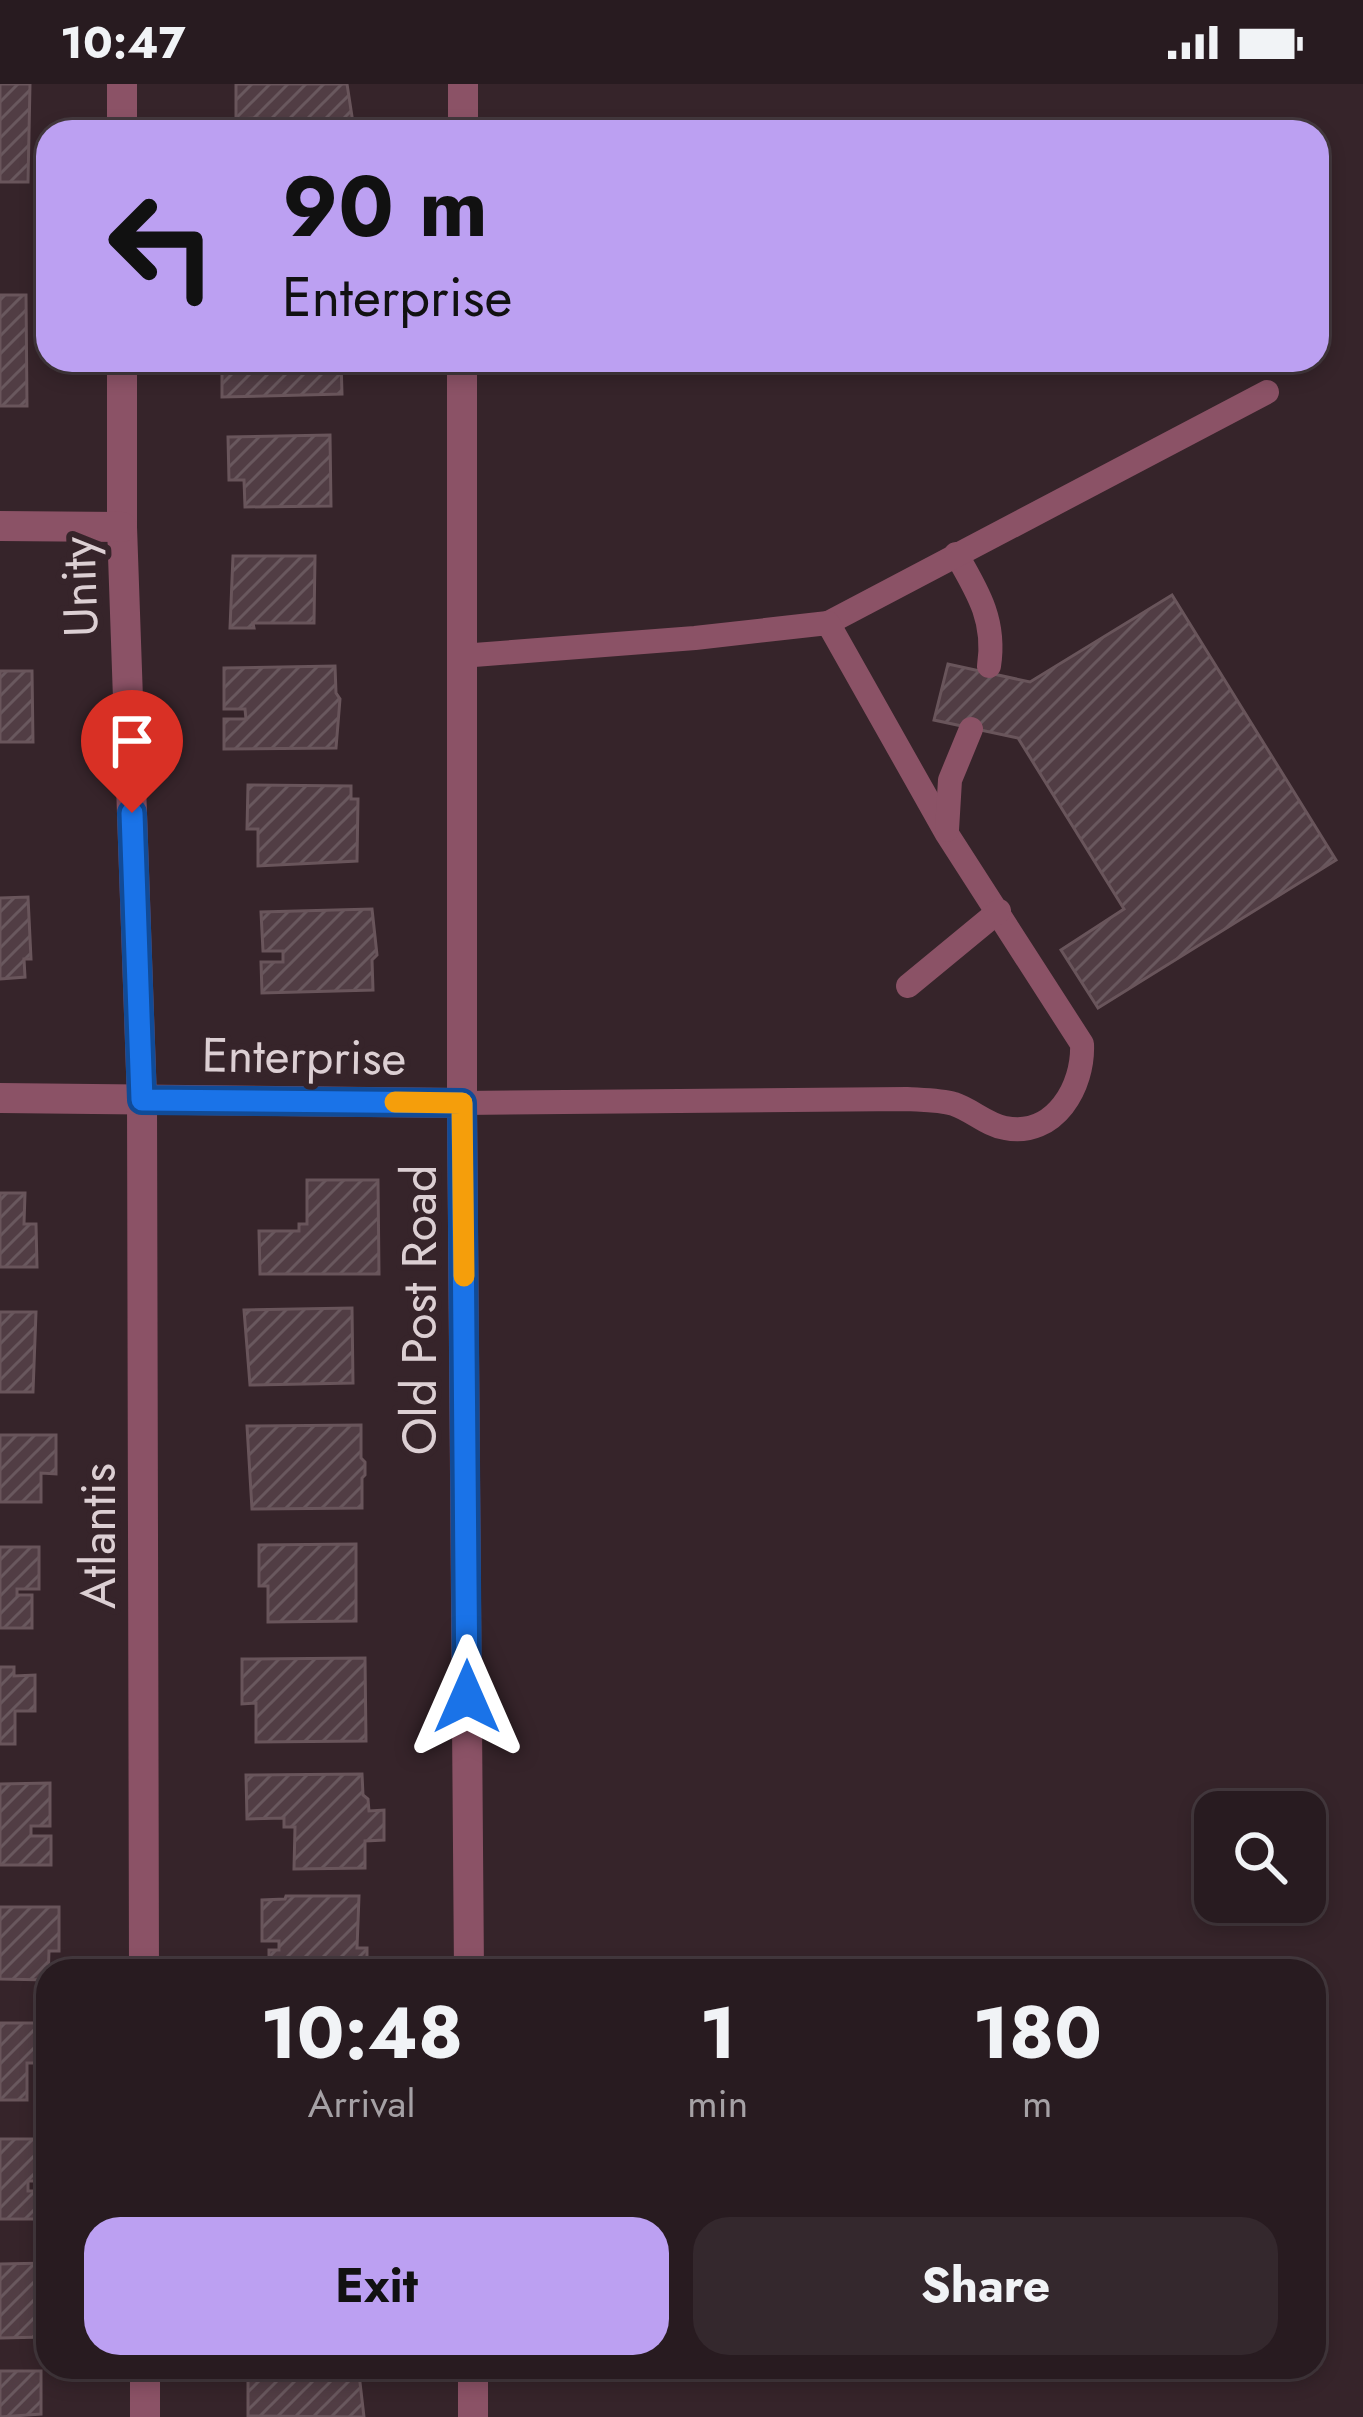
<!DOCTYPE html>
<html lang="en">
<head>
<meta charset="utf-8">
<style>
	body { margin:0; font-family:Jost,sans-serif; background:#34282d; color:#f1f3f6; height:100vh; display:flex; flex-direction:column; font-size:45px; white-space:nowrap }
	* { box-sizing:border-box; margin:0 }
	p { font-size:39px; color:#a5a1a5 }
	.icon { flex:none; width:66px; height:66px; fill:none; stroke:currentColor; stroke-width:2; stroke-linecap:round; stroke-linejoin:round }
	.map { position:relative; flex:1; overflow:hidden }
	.sheet { position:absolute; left:36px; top:1875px; width:1290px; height:420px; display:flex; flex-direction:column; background:#281b20; border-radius:36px; box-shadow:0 6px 18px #0003,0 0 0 3px #44393e }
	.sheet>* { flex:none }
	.banner { position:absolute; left:36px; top:36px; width:1293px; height:252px; border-radius:36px; box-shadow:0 6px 18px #0003,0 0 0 3px #44393e; background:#bca0f2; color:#111; overflow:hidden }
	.fabs { position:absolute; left:1194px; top:1707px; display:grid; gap:24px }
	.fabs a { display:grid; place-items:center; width:132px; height:132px; border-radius:24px; background:#281b20; box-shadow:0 6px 18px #0003,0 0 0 3px #44393e; font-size:60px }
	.pin { position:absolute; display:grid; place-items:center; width:102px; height:102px; color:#fff; margin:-123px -51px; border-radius:50% 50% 50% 0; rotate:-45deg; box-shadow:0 0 12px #0007 }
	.pin .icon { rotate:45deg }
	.me { position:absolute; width:132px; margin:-66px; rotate:0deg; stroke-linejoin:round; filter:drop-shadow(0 0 9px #0008) }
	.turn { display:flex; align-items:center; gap:42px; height:252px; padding:0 48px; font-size:54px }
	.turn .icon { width:156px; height:156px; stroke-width:2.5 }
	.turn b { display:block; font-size:84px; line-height:102px }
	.eta { display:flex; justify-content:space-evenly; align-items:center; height:204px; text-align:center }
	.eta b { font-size:72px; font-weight:700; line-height:84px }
	.primary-button { display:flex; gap:24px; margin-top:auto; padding:24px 48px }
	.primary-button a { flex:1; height:138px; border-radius:36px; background:#bca0f2; color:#111; font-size:48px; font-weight:700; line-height:138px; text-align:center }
	.primary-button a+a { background:#34282d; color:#f1f3f6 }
	.status { display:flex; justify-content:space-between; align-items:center; height:84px; padding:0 60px; background:#281b20; direction:ltr }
	.status svg { height:33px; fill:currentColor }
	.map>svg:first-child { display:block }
</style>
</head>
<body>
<div class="status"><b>10:47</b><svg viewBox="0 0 49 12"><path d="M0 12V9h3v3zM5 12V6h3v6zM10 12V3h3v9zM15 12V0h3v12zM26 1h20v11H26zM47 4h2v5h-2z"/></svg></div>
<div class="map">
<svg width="1363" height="2333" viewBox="0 0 1363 2333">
	<defs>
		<pattern id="building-hatch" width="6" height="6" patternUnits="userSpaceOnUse" patternTransform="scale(3)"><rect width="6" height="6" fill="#513d44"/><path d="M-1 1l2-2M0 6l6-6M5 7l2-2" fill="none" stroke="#69585e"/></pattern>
	</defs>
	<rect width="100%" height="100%" fill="#36242a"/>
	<!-- building -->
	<g fill="url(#building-hatch)" stroke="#69555b" stroke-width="3">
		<path d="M0,0H30L28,98H0Z"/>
		<path d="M236,0H347L353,39L348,48H237V45H259L258,34L236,35Z"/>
		<path d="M0,211H26L27,322H0Z"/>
		<path d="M222,276H341L342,310L222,313Z"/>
		<path d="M330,351L331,422L245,423L244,396H229L228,353Z"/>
		<path d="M233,472H315L314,539H253L254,544H230Z"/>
		<path d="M1172,511L1336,776L1098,924L1061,866L1124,825L1018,654L934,636L948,580L1030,598Z"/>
		<path d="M335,582L336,609L340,615L336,664L224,665V635H246L245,625H224V584Z"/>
		<path d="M0,587H32L33,658H0Z"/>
		<path d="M248,701L351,702V715H358L357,777L258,782V745H247Z"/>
		<path d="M28,813L31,875H24L25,893L0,895V814Z"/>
		<path d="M372,825L377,871L372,876L373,906L262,909L261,878H283V867H263L261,828Z"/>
		<path d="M307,1096H378L379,1190H260L259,1147H299V1140H307Z"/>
		<path d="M0,1109H25L24,1140H36L37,1183H0Z"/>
		<path d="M352,1224L353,1299L250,1301L244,1226Z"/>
		<path d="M0,1228H36L33,1308H0Z"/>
		<path d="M361,1341V1374L365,1378V1391L362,1394V1424L252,1425L247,1342Z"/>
		<path d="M0,1351H56V1390L41,1389V1418H0Z"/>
		<path d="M356,1460V1537L268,1538V1502H259V1461Z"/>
		<path d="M0,1463H39V1505H17V1511H32V1544H0Z"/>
		<path d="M365,1574L366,1657L256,1658V1619L242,1620V1575Z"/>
		<path d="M0,1583H14V1592L35,1591V1627H15V1660H0Z"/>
		<path d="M362,1690L363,1711L368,1715L369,1727L384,1726V1756L365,1757V1784L294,1785L295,1743H284V1734L247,1735L246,1691Z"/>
		<path d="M50,1699V1742H31V1752H51V1781H0V1700Z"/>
		<path d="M286,1812H359L357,1864H367V1887H269V1866H279V1857H262V1816L285,1815Z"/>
		<path d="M0,1823H59V1867H49L48,1896L0,1895Z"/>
		<path d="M0,1939H37L38,1979H27V2016H0Z"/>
		<path d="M0,2055H48V2097H28V2107H48V2135H0Z"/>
		<path d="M48,2179L45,2253L0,2254V2180Z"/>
		<path d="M0,2287H41V2330L0,2333Z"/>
		<path d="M359,2290L364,2333L248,2332V2291Z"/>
	</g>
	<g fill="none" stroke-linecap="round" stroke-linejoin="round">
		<!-- service -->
		<g stroke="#8b5266" stroke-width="24">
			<path d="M956,470C978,508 996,537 989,582"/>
			<path d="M828,539L1267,308"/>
			<path d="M461,572L695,554L828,539L947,750L1082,960C1084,1002 1055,1054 1005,1044C987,1041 972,1026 954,1020C940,1016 922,1016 907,1015L462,1019"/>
			<path d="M947,746L950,696L971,645"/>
			<path d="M908,902L999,827"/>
		</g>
		<!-- minor -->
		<g stroke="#8b5266" stroke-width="30">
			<path d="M122,0V48"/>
			<path d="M122,276V443L142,1016L144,1887"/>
			<path d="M0,442L122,443"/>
			<path d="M0,1014L462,1019"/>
			<path d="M145,2283V2333"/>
		</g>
		<!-- tertiary -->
		<g stroke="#8b5266" stroke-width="30">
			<path d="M463,48V0"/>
			<path d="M462,276V1019L469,1887"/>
			<path d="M473,2283V2333"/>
		</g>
	</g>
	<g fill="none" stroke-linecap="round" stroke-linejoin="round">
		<!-- route casing -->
		<g stroke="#114b97" stroke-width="30">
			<path id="route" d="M132,729L142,1016L462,1019L467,1613"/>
		</g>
		<!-- route -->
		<use href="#route" stroke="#1a73e8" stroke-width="21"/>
		<!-- slow -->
		<path stroke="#f59e0b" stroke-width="21" d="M395,1018L462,1019L464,1192"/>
	</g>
	<g text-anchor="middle" stroke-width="12" stroke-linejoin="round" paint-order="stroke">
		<!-- street labels -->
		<g font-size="48" fill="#dccfd3" stroke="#36242a">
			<text transform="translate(79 503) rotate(-92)" y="17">Unity</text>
			<text transform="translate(304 972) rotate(1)" y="17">Enterprise</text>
			<text transform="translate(419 1226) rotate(-90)" y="17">Old Post Road</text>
			<text transform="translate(98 1452) rotate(-90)" y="17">Atlantis</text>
		</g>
	</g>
</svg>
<div class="fabs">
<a><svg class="icon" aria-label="search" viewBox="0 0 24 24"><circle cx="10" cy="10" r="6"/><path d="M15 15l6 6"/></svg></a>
</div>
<div class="pin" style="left:132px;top:729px;background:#d93025"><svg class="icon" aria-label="arrive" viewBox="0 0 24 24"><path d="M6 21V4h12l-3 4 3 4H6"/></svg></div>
<svg class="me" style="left:467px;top:1613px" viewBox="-20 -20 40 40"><path d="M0-17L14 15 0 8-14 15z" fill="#1a73e8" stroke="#fff" stroke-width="4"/></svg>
<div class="banner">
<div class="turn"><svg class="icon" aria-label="left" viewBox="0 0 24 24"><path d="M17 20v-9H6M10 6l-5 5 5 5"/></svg><div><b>90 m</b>Enterprise</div></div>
</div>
<section class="sheet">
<div class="eta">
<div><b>10:48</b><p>Arrival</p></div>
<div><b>1</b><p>min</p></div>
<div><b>180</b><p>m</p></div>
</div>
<div class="primary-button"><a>Exit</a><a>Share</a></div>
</section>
</div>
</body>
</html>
